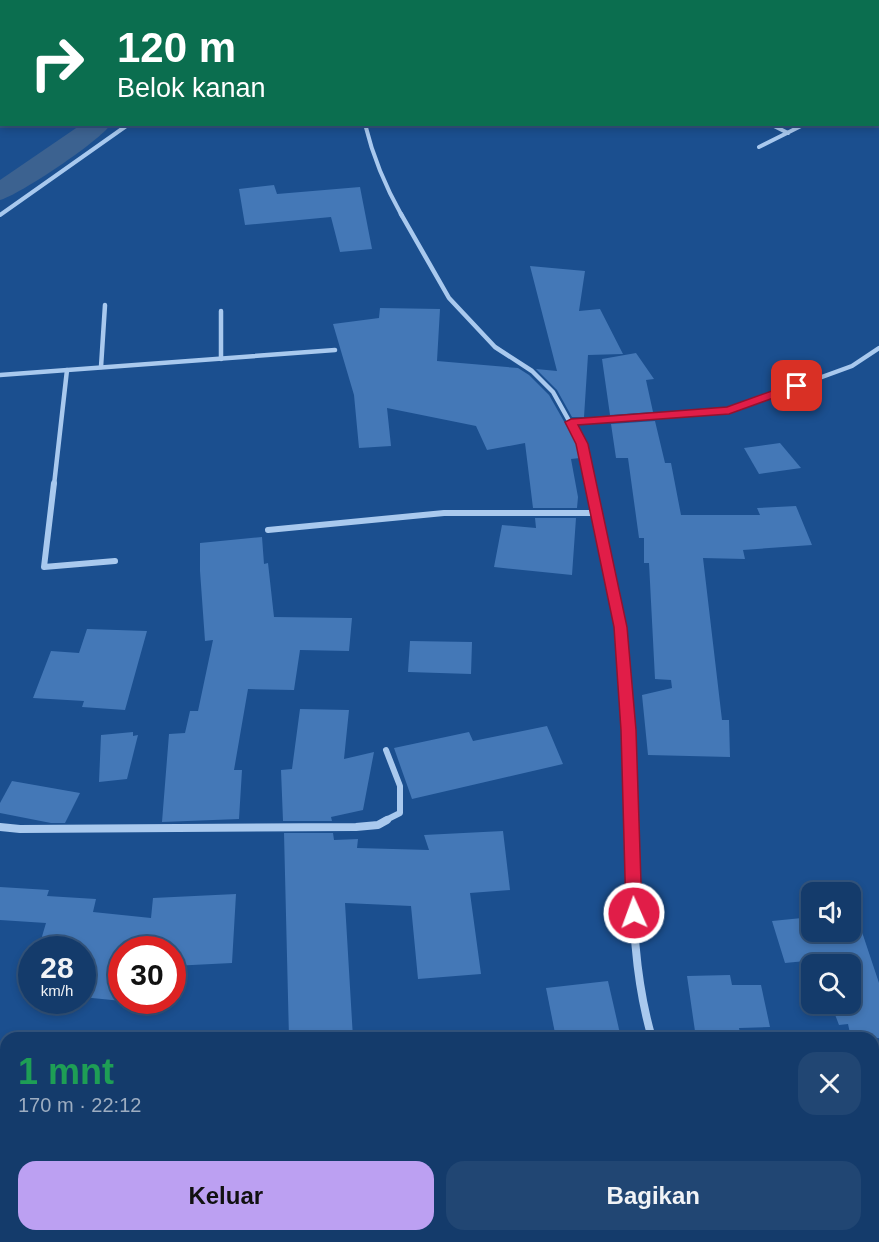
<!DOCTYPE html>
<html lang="id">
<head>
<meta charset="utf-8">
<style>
	body { margin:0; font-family:Helvetica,sans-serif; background:#214673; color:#f1f3f6; height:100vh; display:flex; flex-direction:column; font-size:22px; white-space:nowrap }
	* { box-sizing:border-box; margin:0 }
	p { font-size:20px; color:#9dadc1 }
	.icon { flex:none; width:33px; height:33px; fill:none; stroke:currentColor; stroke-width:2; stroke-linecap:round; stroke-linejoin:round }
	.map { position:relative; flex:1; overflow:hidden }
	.details { position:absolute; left:0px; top:1032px; width:879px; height:210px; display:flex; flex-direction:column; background:#143b6b; border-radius:18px 18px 0 0; box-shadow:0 3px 9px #0003,0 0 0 2px #33557e }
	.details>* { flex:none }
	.top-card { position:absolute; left:0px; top:0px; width:879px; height:126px; box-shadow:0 3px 9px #0003,0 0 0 2px #33557e; background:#0b6e4f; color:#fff; overflow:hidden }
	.controls { position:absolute; left:801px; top:882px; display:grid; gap:12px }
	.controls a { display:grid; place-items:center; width:60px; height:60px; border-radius:12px; background:#143b6b; box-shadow:0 3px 9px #0003,0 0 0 2px #33557e; font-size:30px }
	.speed { position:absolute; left:18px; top:936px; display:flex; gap:12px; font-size:30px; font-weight:700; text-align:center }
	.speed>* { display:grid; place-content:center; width:78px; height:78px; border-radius:50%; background:#143b6b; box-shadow:0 3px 9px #0003,0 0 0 2px #33557e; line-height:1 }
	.speed small { font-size:15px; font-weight:400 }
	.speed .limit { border:9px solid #d22; background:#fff; color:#111 }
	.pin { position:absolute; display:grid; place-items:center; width:51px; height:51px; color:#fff; margin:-26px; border-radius:12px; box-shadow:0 3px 9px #0006 }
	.me { position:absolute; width:66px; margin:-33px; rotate:358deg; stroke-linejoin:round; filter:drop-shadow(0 0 4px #0008) }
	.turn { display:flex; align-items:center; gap:21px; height:126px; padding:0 18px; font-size:27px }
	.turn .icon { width:78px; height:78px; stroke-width:2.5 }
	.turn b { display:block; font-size:42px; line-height:51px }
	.round { display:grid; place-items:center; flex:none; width:63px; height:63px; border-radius:18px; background:#214673 }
	.head { display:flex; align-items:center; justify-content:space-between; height:102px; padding:0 18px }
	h1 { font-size:36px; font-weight:600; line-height:45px; color:#1e9e55 }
	.cta { display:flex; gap:12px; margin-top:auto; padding:12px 18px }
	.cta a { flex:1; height:69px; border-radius:18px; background:#bca0f2; color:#111; font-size:24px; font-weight:600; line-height:69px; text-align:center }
	.cta a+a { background:#214673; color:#f1f3f6 }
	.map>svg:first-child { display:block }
</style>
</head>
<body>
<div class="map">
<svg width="879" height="1242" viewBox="0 0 879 1242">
	<rect width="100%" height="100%" fill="#1b4f8f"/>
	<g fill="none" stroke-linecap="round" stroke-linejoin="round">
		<!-- canal -->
		<g fill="#3c6290" fill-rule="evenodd">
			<path d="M259,0H282L258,2Z"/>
			<path d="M82,124H111C100,141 19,195 0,200V180Z"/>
		</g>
	</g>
	<!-- building -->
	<g fill="#4478b7">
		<path d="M274,185L277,194L360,187L372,249L340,252L331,217L245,225L239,189Z"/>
		<path d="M530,266L585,271L579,311L600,309L623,354L588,355L584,417H572L557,390L536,369L557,371Z"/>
		<path d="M380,308L440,309L437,361L518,368L529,375L549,395L578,446L580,458L571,459L578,497L577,508H533L525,443L487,450L476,426L387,408L391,446L359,448L354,395L333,324L379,318Z"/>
		<path d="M636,353L654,379L646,380L653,412L610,415L602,359Z"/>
		<path d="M655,421L665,463H671L681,515H760L757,508L796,506L812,545L743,550L745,559L703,558L722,720H729L730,757L648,755L642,695L672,688L671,680L655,679L649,563H644V538H639L628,458H616L611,424Z"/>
		<path d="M780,443L801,468L759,474L744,448Z"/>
		<path d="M535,518H576L572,575L494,567L502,525L536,528Z"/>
		<path d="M262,537L264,564L268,563L274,617L352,618L349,651L300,650L294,690L248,689L234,770H242L239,819L162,822L169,734L185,733L190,711H198L213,640L205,641L200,571V543Z"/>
		<path d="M87,629L147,631L125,710L82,707L84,701L33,698L51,651L79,653Z"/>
		<path d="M410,641L472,642L471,674L408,672Z"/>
		<path d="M300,709L349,710L344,759L374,752L363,810L331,817L332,821H283L281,770L292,769Z"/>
		<path d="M547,726L563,764L412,799L394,748L469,732L473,741Z"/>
		<path d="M133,732V736L138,735L127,779L99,782L101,735Z"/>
		<path d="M12,781L80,793L65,823H51L0,813V803Z"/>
		<path d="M503,831L510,890L470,893L481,974L418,979L411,906L345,903L353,1038H289L284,833H333L334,840L358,839L357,848L429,850L424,835Z"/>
		<path d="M0,887L49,890L47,896L96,899L93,912L151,918L153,898L236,894L232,963L172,966V950H122V1001L82,997V950H38L46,923L0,920Z"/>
		<path d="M855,911L879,983V1038H851L848,1024L839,1025L831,1004H850V964H817L816,960L785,963L772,921L812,917V932H850V912Z"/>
		<path d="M730,975L732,985H761L770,1027L739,1028L741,1038H696L687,976Z"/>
		<path d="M608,981L621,1038H556L546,988Z"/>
	</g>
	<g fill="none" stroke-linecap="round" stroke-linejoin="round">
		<!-- street-far3 -->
		<g stroke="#a9c9ee" stroke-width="4">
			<path d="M95,0L97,2"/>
			<path d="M291,2L293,0"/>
			<path d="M365,124C373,157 385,186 402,216"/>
			<path d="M770,124L788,133"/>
			<path d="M759,147L805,124"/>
			<path d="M0,215L129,124"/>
		</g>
		<!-- street-far2 -->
		<g stroke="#a9c9ee" stroke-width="4.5">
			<path d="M401,214L449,298L495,347L532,371L553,392L582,444L590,485"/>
			<path d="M221,311V359"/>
			<path d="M101,367L105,305"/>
			<path d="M0,375L335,350"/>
			<path d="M571,422L729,411L852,366L879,348"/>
			<path d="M54,485L67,370"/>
		</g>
		<!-- street-far1 -->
		<g stroke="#a9c9ee" stroke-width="6">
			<path d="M54,483L44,567L115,561"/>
			<path d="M590,483L620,627L628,730L631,821"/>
			<path d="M268,530L444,513H596"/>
			<path d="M384,821L400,813V786L386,750"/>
		</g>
		<!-- street -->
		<g stroke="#a9c9ee" stroke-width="8">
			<path d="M631,820C633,894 631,967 652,1038"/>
			<path d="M0,827L20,829L356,827L378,825L387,820"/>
			<path d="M873,1087L879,1088"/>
			<path d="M245,1236V1242"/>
			<path d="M92,1242L106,1236"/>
		</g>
	</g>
	<!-- route -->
	<path fill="#e11d48" stroke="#92132f" stroke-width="1.5" d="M797,382L803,386L801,388L729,414L578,425L588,444L627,627L636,730L642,913L640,918L634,920L628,918L626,913L621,730L614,627L576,444L565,422L571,419L727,407Z"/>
</svg>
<div class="controls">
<a><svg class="icon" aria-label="sound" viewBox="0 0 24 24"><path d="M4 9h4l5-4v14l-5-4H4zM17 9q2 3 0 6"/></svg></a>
<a><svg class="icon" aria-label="search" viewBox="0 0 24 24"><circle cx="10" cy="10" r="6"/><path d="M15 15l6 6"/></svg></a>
</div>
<div class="speed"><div>28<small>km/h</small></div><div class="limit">30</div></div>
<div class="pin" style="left:797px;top:386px;background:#d93025"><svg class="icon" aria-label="arrive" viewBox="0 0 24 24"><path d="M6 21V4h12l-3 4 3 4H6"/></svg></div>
<svg class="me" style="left:634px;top:913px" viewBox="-20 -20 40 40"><circle r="17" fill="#e11d48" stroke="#fff" stroke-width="3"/><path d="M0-11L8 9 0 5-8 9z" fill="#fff"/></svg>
<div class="top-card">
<div class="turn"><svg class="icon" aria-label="right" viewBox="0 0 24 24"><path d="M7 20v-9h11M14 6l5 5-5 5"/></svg><div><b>120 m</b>Belok kanan</div></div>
</div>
<section class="details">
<div class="head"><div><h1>1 mnt</h1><p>170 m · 22:12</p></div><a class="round"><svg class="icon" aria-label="close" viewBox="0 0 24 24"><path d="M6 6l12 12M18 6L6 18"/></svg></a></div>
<div class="cta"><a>Keluar</a><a>Bagikan</a></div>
</section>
</div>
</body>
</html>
